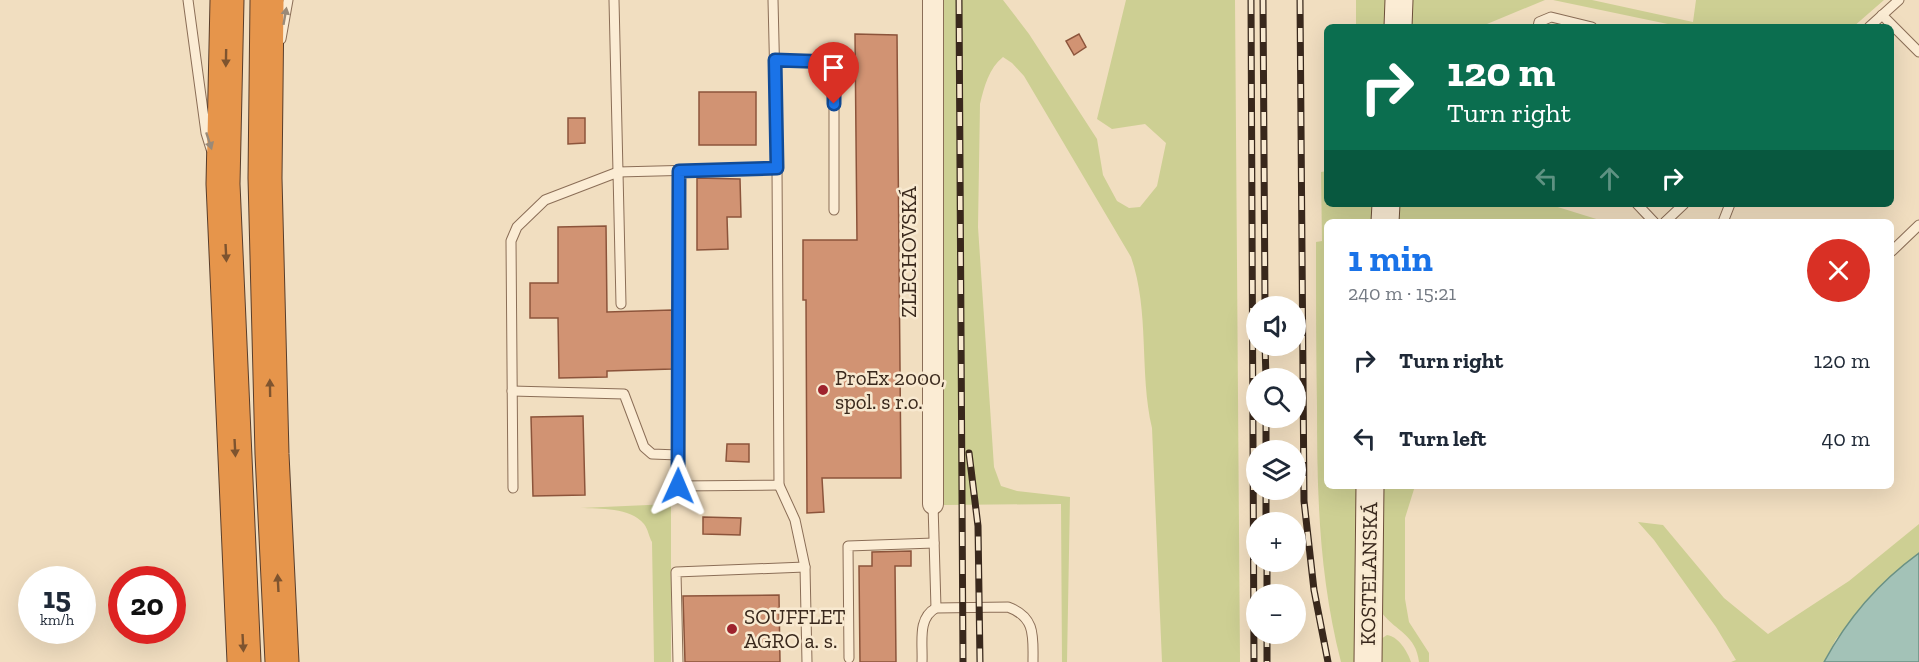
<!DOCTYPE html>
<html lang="en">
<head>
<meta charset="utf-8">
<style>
	body { margin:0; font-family:"Zilla Slab",serif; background:#f2f2f3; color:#1f2937; height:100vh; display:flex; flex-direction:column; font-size:22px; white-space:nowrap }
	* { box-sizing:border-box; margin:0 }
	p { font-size:20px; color:#747a83 }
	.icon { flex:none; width:33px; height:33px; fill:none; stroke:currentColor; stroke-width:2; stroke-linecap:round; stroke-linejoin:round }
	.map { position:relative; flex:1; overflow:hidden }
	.panel { position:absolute; left:1324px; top:219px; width:570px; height:270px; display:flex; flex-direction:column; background:#fff; border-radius:9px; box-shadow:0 6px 24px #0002 }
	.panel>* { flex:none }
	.top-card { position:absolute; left:1324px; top:24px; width:570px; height:183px; border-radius:9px; box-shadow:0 6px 24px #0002; background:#0b6e4f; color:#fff; overflow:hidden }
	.fabs { position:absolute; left:1246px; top:296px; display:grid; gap:12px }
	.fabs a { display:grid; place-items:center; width:60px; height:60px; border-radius:50%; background:#fff; box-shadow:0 6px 24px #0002; font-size:30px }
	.speed { position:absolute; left:18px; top:566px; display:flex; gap:12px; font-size:30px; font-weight:700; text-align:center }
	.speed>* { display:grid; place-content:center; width:78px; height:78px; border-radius:50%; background:#fff; box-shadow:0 6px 24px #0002; line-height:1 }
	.speed small { font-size:15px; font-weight:400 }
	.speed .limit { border:9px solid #d22; background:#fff; color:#111 }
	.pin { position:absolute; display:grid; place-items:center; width:51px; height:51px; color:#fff; margin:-62px -26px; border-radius:50% 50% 50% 0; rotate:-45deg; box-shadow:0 0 6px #0007 }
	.pin .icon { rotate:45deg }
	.me { position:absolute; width:66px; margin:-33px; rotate:1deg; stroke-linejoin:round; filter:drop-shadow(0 0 4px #0008) }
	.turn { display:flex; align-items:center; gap:21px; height:126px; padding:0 24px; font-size:27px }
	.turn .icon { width:78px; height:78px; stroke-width:2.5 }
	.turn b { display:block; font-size:42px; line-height:51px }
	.lanes { display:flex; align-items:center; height:57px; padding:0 24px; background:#0003; justify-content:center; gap:30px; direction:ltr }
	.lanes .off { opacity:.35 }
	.round { display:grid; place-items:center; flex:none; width:63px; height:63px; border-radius:32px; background:#f2f2f3 }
	.overview { display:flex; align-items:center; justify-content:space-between; height:102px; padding:0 24px }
	h1 { font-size:36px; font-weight:800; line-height:45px; color:#1a73e8 }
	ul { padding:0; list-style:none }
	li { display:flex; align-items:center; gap:18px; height:78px; padding:0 24px }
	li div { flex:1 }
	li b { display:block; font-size:22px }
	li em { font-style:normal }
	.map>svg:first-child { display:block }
</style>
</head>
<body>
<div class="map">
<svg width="1919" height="662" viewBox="0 0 1919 662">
	<rect width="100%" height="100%" fill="#f1dec0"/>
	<!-- green -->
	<g fill="#cdcf93">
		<path d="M942,0H1003L1029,34L1097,139L1103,175L1117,201L1129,208L1140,207L1157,186L1166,143L1145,124L1112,129L1097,119L1126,0H1235L1240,662H1162L1152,428C1139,372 1150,312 1131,257L1024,76L1012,63L1003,57C989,68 984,87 980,104L978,227L994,467L1001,486L1017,491L1070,497L1067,662H1062L1061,504L944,505Z"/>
		<path d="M1356,0H1390L1388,27H1356Z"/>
		<path d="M1409,0H1545L1487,24L1486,27H1407Z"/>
		<path d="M1553,0H1592L1693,22L1696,0H1884L1853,27H1682Z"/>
		<path d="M1327,171L1328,204H1376L1375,222H1328V486H1360L1359,591L1354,662H1341C1319,576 1317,495 1317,407C1316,352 1316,297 1316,242L1322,241L1321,172Z"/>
		<path d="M1395,204H1548L1606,222H1394Z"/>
		<path d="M1381,486H1415L1405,518V599L1409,622L1429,653V662H1419C1416,635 1397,632 1382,613Z"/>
		<path d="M671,504V662H654L652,542C649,537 648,529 644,524C630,507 600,509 580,508Z"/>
		<path d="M1638,522L1663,525L1724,598L1768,634L1849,581L1919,524V553L1836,639L1824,662H1731L1736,660L1716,627L1654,540Z"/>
		<path d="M1387,635C1399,637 1407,651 1411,662H1379L1381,639Z"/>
	</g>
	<!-- water -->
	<path fill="#a3c2b7" stroke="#6a9184" stroke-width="1.5" d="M1919,553V662H1824C1847,619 1879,582 1919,553Z"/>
	<!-- building -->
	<g fill="#d19373" stroke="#8c543b" stroke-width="1.5">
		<path d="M855,34L897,35L901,478H822L824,512L807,513L806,300H803V240H857Z"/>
		<path d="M1079,34L1086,47L1074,55L1066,41Z"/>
		<rect x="699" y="92" width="57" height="53"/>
		<path d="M568,118H585V143L568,144Z"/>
		<path d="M697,178L740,179L741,217H727L728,249L697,250Z"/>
		<path d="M606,226L607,312L672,310V369L607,371V377L559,378L558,318H530V283H558V227Z"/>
		<path d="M583,416L585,495L533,496L531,417Z"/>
		<path d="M727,444H749V462L726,461Z"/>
		<path d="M703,517L741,518L740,535L703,534Z"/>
		<path d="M911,551V566H895L896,662H860L859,566H872V552Z"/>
		<path d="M779,595L780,662H685L683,596Z"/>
	</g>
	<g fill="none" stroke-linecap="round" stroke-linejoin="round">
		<!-- service casing -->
		<g stroke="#8b6e57" stroke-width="11">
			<g id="service">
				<path d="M188,0L206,133L211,149"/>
				<path d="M614,0L618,172L777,168L773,0"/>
				<path d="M1882,15L1919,52"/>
				<path d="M1538,27L1539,22L1551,17L1592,27"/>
				<path d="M1869,27L1899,0"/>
				<path d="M281,39L288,0"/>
				<path d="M775,60L834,62V210"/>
				<path d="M679,171L678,486L779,485L777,168"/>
				<path d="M1637,204L1654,222"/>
				<path d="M1665,222L1684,204"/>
				<path d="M1723,222L1730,204"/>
				<path d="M1892,251L1919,225"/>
				<path d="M512,391L624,394L644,447L652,454L678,455"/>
				<path d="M779,485L795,520L805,567L807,662"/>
				<path d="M513,488L511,241L517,227L545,200L618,172L621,304"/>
				<path d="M933,504L936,608"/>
				<path d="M849,658L848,546L934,543"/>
				<path d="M678,662L676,572L805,567"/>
				<path d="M922,662C923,643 917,618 936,608L1008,607C1036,617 1033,637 1033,662"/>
			</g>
		</g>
		<!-- minor casing -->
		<g stroke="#8b6e57" stroke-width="22">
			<path id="minor" d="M933,504V0"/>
		</g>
		<!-- secondary casing -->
		<g stroke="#6d4f3a" stroke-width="29">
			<g id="secondary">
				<path d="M1398,27L1399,0"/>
				<path d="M1385,222L1386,204"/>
				<path d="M1368,662L1370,486"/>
			</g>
		</g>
		<!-- motorway casing -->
		<g stroke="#583d2b" stroke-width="35">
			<g id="motorway">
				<path d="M227,0L223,184L244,662"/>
				<path d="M267,0L265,178L272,454L282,662"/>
			</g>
		</g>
		<!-- service -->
		<use href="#service" stroke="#fbecd4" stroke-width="9"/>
		<!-- minor -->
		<use href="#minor" stroke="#fbecd4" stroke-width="20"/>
		<!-- secondary -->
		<use href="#secondary" stroke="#fbecd4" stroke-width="27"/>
		<!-- motorway -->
		<use href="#motorway" stroke="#e6954b" stroke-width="33"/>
		<!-- rail casing -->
		<g stroke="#39281c" stroke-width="7">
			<g id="rail">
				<path d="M959,0L963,662"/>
				<path d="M1251,0L1254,662"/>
				<path d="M1263,0L1265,306"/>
				<path d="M1300,0L1304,501L1314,590L1328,662"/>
				<path d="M1265,345L1266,378"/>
				<path d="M1266,417V450"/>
				<path d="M969,453L978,526L980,662"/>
				<path d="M1266,489V522"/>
				<path d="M1267,561V594"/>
				<path d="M1267,633V662"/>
			</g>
		</g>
		<!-- rail -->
		<use href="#rail" stroke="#f8e9d0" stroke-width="4.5" stroke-dasharray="14" stroke-linecap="butt"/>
	</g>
	<!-- one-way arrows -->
	<defs><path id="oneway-solid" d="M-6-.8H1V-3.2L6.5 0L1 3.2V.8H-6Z" transform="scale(1.5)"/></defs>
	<g fill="#9a8a78">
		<use href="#oneway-solid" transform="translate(285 16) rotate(-80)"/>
		<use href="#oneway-solid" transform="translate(209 141) rotate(72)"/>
	</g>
	<g fill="#7e542f">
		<use href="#oneway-solid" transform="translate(226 58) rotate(91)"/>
		<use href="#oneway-solid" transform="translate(226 253) rotate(87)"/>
		<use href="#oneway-solid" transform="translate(270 388) rotate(-91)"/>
		<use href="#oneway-solid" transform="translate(235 448) rotate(87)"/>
		<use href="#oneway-solid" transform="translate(278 583) rotate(-93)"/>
		<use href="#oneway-solid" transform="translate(243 643) rotate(87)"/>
	</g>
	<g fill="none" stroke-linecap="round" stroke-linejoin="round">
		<!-- route casing -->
		<g stroke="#114b97" stroke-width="15">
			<path id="route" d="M678,486L679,171L777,168L775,60L834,62V104"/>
		</g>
		<!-- route -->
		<use href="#route" stroke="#1a73e8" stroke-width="10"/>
	</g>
	<!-- markers -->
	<g fill="#9e232d" stroke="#f8e9d0" stroke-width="2">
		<circle cx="823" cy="390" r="6"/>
		<circle cx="732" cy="629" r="6"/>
	</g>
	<g text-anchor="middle" stroke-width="5" stroke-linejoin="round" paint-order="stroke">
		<!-- street labels -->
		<g font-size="21" fill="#39281c" stroke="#f8e9d0">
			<text transform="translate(909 252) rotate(-90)" y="7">ZLECHOVSKÁ</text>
			<text transform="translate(1369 574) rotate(-89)" y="7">KOSTELANSKÁ</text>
		</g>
		<!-- poi labels -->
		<g font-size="21" fill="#39281c" stroke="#f8e9d0" text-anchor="start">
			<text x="835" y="385">ProEx 2000,<tspan x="835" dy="24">spol. s r.o.</tspan></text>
			<text x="744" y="624">SOUFFLET<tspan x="744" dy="24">AGRO a. s.</tspan></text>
		</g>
	</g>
</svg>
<div class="fabs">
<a><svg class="icon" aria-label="sound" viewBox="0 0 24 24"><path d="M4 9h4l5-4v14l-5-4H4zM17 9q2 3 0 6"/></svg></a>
<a><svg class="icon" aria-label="search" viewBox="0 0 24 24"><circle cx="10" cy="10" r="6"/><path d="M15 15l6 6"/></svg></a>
<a><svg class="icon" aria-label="layers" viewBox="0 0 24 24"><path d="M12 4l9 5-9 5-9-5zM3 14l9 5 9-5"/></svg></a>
<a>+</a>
<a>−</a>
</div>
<div class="speed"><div>15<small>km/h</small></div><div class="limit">20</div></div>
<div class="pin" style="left:834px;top:104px;background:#d93025"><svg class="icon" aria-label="arrive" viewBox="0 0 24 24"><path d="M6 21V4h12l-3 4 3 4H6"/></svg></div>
<svg class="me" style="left:678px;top:486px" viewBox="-20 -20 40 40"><path d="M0-17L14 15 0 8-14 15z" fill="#1a73e8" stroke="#fff" stroke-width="4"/></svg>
<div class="top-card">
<div class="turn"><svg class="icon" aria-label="right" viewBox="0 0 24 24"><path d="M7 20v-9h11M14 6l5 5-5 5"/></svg><div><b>120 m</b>Turn right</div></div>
<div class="lanes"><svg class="icon off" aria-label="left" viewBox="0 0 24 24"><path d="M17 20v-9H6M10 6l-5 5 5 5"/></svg><svg class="icon off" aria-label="ahead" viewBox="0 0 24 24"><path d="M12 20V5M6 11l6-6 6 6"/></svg><svg class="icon" aria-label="right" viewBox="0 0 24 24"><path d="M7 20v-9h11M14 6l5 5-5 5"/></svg></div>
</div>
<section class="panel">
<div class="overview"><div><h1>1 min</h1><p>240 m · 15:21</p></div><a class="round" style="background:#d93025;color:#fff"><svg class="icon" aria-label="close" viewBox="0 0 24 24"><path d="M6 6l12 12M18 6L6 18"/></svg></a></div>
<ul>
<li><svg class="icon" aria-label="right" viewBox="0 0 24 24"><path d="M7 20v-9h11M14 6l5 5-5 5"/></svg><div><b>Turn right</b></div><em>120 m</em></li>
<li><svg class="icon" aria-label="left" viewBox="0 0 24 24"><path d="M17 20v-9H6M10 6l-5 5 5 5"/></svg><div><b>Turn left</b></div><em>40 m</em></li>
</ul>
</section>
</div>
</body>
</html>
